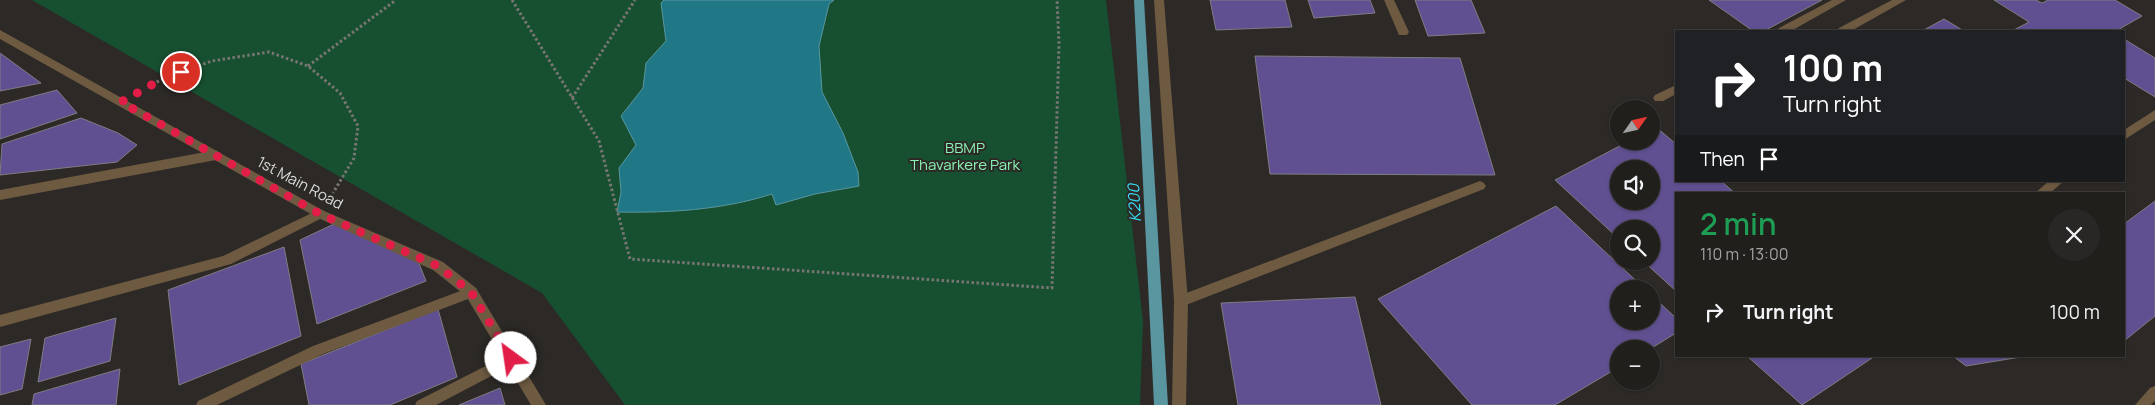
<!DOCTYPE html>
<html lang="en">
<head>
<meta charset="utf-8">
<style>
	body { margin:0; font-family:Manrope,sans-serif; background:#292725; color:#f1f3f6; height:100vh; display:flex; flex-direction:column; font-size:19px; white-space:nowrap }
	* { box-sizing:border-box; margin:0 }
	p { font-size:16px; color:#a2a2a3 }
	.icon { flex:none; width:28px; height:28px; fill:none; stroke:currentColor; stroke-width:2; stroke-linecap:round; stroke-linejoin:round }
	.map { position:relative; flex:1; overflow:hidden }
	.side { position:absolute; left:1675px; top:192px; width:450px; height:165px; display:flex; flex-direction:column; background:#211f1c; border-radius:0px; box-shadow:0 1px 4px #0004,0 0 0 1px #3e3d3b }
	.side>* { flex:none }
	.banner { position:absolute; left:1675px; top:30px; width:450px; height:152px; border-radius:0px; box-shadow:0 1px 4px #0004,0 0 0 1px #3e3d3b; background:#202124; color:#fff; overflow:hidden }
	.needle { width:32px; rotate:56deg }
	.tools { position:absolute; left:1610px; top:100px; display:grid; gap:10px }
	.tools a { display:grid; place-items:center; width:50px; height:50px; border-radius:50%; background:#211f1c; box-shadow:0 1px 4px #0004,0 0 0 1px #3e3d3b; font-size:25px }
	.pin { position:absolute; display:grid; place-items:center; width:42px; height:42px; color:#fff; margin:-21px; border:2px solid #fff; border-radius:50%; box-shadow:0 1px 5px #0007 }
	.me { position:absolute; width:55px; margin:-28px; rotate:329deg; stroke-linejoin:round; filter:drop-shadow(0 0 4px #0008) }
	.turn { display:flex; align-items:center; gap:18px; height:105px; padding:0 25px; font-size:22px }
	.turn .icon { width:65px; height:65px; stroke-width:2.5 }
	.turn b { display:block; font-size:35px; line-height:42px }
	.then { display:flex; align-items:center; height:48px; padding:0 25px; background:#0003; gap:10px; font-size:19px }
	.round { display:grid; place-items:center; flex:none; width:52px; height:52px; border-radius:26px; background:#292725 }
	.headline { display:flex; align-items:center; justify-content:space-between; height:85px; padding:0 25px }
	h1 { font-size:30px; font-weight:600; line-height:38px; color:#1e9e55 }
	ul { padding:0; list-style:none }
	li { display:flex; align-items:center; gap:15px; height:70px; padding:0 25px }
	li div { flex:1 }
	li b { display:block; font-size:19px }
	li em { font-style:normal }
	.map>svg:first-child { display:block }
</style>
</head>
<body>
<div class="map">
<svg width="2155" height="405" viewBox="0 0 2155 405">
	<rect width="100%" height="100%" fill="#2c2926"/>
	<!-- green -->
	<path fill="#175031" d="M32,0H1106L1143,321L1140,405H625L542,293Z"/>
	<!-- water -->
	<path fill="#207886" stroke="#59969f" d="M664,0H834L829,4L819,46L822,92L843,133L858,172L859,186L815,194L776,205L772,194C722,210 670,213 617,212L621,192L619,168L636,145L621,116L643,88L646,63L666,41L661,3Z"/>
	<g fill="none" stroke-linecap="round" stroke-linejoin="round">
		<!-- stream -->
		<path fill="#59969f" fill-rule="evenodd" d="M1134,0H1144L1168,405H1154Z"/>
	</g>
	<!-- building -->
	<g fill="#605091" stroke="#7e7d82" fill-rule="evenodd">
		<path d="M1210,0H1285L1292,27L1216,30Z"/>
		<path d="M1308,0H1370L1375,13L1314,18Z"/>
		<path d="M1415,0H1471L1485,33L1428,36Z"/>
		<path d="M1709,0H1822L1764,31H1753Z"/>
		<path d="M1994,0H2036L2042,3L2048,0H2115L2142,16L2116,31H2012L2029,22Z"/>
		<path d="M1944,19L1964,31H1922Z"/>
		<path d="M2124,39L2155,58V97L2124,78Z"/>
		<path d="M0,53L41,83L0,91Z"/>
		<path d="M1255,56L1460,58L1495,175L1270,174Z"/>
		<path d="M57,90L77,113L0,139V105Z"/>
		<path d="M81,118L118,133L137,145L117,162L0,175L2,144Z"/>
		<path d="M1656,127L1676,144V181H1721L1736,194H1676V291L1643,261H1651V229H1619V239L1555,180L1629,141H1651V130ZM1619,169H1651V201H1619Z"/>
		<path d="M2155,201V316L2124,341V224Z"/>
		<path d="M1556,206L1645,289H1619V321H1651V295L1676,318V333L1650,349H1619V367L1555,405H1472L1378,299Z"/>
		<path d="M336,223L418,261L426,281L317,324L300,240Z"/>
		<path d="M284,247L301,336L179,385L168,290Z"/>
		<path d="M1355,297L1381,405H1238L1221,303Z"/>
		<path d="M438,309L457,377L390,405H309L301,364Z"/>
		<path d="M116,318L110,361L38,382L45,338Z"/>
		<path d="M31,339L22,389L0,395V347Z"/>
		<path d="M1747,356H1875L1802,405Z"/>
		<path d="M1953,356H2027L1966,366Z"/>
		<path d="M120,369L116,405H32L34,394Z"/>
		<path d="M500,388L505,405H459Z"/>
	</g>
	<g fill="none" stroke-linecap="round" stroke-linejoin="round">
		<!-- path -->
		<g stroke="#787673" stroke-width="3" stroke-dasharray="2.5 2.5" stroke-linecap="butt">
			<path d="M512,0L599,141L630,259L1052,288L1059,44L1057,0"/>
			<path d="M308,66L396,0"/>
			<path d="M148,87L166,77L212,61L269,52L308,66L340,93L358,126L354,158L333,193"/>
			<path d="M572,98L635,0"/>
		</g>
		<!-- service -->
		<g fill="#6e5a41" fill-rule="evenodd">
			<path d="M1832,0H1846L1791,31H1777L1779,28Z"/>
			<path d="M1892,0H1906L1851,31H1837L1839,28Z"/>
			<path d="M1676,85V94L1663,101H1655L1653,98L1655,95Z"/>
			<path d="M2155,110V120L2124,140V130Z"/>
			<path d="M1480,181L1484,183L1486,186L1484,189L1186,305L1181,307L1176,305L1174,301L1176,297Z"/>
			<path d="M2049,181H2064L2049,194H2034Z"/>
			<path d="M2155,386V401L2151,405H2135L2150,388Z"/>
		</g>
		<!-- minor -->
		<g fill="#6e5a41" fill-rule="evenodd">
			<path d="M1154,0H1164L1188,301L1186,405H1172L1174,301Z"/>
			<path d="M1384,0H1394L1409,32L1407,35H1399Z"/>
			<path d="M216,150L222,155L216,160L0,200V190Z"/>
			<path d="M320,209L324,211L326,214L324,217L231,264L0,327V315L223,256Z"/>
			<path d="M471,287L476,288L478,292L476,296L323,354L217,405H196L198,401L313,346Z"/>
			<path d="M511,353L516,355L518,359L516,363L436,405H415L417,401Z"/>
		</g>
		<!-- tertiary -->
		<path fill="#6e5a41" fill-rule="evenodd" d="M0,30L324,211L443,262L476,288L546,405H531L466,296L433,270L316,217L0,39Z"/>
	</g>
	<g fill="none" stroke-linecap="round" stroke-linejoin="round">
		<!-- route -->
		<path stroke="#e11d48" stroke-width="9" stroke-dasharray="0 16.2" d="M181,72L166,77L121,102L320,214L438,266L471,292L511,358"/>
	</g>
	<g text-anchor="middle" stroke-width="4" stroke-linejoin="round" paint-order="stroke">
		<!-- park labels -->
		<g font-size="15" fill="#88f0b1" stroke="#2c2926">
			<text x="965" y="153">BBMP<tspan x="965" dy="17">Thavarkere Park</tspan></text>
		</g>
		<!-- street labels -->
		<g font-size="15" fill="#dddbd9" stroke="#2c2926">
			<text transform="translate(300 183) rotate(28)" y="5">1st Main Road</text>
		</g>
		<!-- water labels -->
		<g font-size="16" font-style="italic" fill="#38ddf6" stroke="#2c2926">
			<text transform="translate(1134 203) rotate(-93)" y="6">K200</text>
		</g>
	</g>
</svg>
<div class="tools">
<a><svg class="needle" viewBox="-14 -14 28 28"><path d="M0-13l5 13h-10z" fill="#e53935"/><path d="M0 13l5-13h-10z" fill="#a2a2a3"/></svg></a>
<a><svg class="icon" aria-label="sound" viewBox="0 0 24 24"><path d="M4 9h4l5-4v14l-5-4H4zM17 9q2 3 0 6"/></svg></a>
<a><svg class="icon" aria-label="search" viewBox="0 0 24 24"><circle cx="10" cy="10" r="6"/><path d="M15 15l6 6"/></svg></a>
<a>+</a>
<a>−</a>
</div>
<div class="pin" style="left:181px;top:72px;background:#d93025"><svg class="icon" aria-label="arrive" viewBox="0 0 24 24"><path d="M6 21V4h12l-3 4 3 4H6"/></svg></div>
<svg class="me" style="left:511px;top:358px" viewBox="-20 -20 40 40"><circle r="19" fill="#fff"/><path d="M0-13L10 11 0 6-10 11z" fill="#e11d48"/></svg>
<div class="banner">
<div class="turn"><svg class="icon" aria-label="right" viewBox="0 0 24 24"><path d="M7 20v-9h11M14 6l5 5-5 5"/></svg><div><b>100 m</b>Turn right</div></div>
<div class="then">Then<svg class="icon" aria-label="arrive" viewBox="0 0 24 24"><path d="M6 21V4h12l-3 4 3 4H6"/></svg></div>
</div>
<section class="side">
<div class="headline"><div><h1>2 min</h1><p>110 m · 13:00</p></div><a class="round"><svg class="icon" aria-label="close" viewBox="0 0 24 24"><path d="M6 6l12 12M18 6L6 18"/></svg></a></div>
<ul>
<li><svg class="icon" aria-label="right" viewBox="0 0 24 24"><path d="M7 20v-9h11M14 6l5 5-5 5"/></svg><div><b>Turn right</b></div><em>100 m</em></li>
</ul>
</section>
</div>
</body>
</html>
